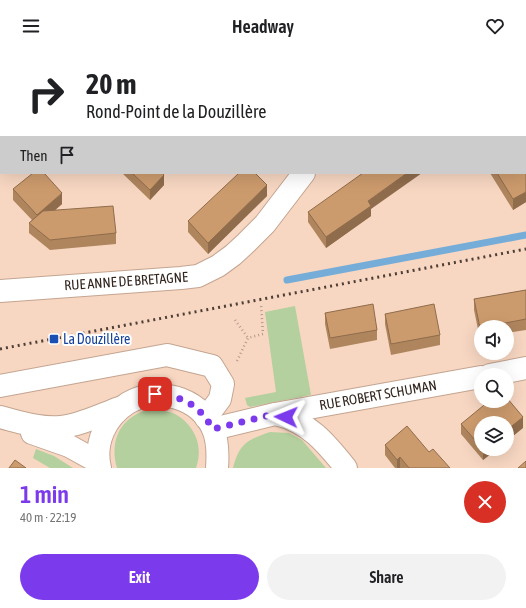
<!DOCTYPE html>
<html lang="en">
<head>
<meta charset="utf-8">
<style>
	body { margin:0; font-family:"Asap Condensed",sans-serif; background:#f2f2f2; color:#202124; height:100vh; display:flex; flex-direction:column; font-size:15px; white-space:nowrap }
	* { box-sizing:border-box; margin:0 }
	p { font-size:13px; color:#757577 }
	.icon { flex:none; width:22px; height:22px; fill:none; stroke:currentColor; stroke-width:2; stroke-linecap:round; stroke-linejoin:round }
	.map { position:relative; height:416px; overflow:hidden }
	.details { display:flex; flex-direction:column; background:#fff; flex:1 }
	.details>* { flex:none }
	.guide { position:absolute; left:0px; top:0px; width:526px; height:122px; box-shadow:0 4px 16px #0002; background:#fff; color:#202124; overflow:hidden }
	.buttons { position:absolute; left:474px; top:268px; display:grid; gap:8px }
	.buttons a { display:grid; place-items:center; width:40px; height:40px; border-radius:50%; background:#fff; box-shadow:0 4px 16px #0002; font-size:20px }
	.pin { position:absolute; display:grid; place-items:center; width:34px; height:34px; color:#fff; margin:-17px; border-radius:8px; box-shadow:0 2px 6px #0006 }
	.me { position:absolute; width:44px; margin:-22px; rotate:272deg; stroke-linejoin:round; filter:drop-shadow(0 0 3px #0008) }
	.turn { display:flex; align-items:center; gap:14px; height:84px; padding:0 20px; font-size:18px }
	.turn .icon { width:52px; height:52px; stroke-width:2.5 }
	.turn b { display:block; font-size:28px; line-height:34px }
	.then { display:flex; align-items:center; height:38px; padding:0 20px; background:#0003; gap:8px; font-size:15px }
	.round { display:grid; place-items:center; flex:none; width:42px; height:42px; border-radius:21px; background:#f2f2f2 }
	.overview { display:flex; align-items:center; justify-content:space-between; height:68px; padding:0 20px }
	h1 { font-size:24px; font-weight:600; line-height:30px; color:#7c3aed }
	.action { display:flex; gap:8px; margin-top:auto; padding:8px 20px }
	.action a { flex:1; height:46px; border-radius:24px; background:#7c3aed; color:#fff; font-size:16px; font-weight:600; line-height:46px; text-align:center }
	.action a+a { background:#f2f2f2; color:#202124 }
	header { display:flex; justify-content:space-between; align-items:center; height:52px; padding:0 20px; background:#fff; font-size:18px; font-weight:600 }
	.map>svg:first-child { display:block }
</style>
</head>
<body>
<header><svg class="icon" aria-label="menu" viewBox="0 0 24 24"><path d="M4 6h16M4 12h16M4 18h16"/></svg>Headway<svg class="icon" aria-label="heart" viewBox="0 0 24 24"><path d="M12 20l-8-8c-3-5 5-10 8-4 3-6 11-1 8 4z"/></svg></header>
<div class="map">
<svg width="526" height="416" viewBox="0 0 526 416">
	<rect width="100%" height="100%" fill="#f7d7c2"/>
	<!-- green -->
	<g fill="#b4d09e">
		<path d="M295,254L311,343L250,355L247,353L245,346L276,340L265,260Z"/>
		<path d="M160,358C165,359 171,360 175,362C195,373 204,395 196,416H117C110,391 118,368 144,359C149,358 155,358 160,358Z"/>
		<path d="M270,380L289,381L302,388L326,416H233C239,392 247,388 270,380Z"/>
		<path d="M36,397L54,404L73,416H50L33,406Z"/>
	</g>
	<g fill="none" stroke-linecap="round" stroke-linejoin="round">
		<!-- stream -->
		<path stroke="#76add8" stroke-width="7" d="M287,228L526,183"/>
		<!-- minor casing -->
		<g stroke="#c4a591" stroke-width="24">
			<g id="minor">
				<path d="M511,0L512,1"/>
				<path d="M377,1L378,0"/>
				<path d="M525,22L526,23"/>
				<path d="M0,239L181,226L198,224L218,214L233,203L246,191L265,172L304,121"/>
				<path d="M490,323L526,316"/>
				<path d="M0,334L167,303L212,314L223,332L220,347L206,366"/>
				<path d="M276,362C309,370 326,391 346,416"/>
				<path d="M0,365C20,370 40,377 61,375C81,373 100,363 119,356"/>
				<path d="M213,377L275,362L481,325"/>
				<path d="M32,381L69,394L98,410"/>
				<path d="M100,416C97,404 98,392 103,380C108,368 117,358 128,351C157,334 199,345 213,377C218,389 218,403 217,416"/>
			</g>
		</g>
		<!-- path -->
		<g stroke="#b39989" stroke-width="2.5" stroke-dasharray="1 3" stroke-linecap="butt">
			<path d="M235,268L248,286"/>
			<path d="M237,309L248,286L263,282L261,252"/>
		</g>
		<!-- minor -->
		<use href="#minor" stroke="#fff" stroke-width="22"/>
		<!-- rail -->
		<path stroke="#4e3e35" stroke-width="3" stroke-dasharray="2 4" stroke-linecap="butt" d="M0,297L526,197"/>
	</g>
	<!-- wall -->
	<g fill="#af855e">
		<path d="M1,0H73L72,1H1V64L0,63V1Z"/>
		<path d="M254,0H314L315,1H255Z"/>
		<path d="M526,113V150L513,158L490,121H525Z"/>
		<path d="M122,121H162L164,133L150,148Z"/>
		<path d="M13,137L62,152L55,158L116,181V192L50,198L29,181V171L32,168L13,148Z"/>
		<path d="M267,144L208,202L188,180V169Z"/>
		<path d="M371,157V164L326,196L308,170V160Z"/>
		<path d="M526,238V278L507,281V275H481V286L480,287L474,258V247Z"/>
		<path d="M325,261L377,278V288L330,297L325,272Z"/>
		<path d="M385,262L440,283V293L391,303L385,272Z"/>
		<path d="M493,353L523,376L481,371V397H497L483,408L461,382V372Z"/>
		<path d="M385,393L429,400L450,416H395L385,403Z"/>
	</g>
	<!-- shaded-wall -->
	<g fill="#8f6c4c">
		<path d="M62,0H73L72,1H61Z"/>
		<path d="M525,100H526V110L525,111Z"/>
		<path d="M407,121H422L371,157V164L326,196V185L368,149Z"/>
		<path d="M164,123V133L150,148V138Z"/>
		<path d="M267,133V144L208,202V191Z"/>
		<path d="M526,140V150L513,158V147Z"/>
		<path d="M62,141V152L37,174V163Z"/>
		<path d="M523,365V376L507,389V378Z"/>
		<path d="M484,397H497L483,408V398Z"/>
		<path d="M400,405V416H397V408Z"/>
	</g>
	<!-- building -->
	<g fill="#cc9b6d" stroke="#8f6c4c">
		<path d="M1,0H62L61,1H1V54L0,53V1Z"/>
		<path d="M267,0H314L315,1H268Z"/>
		<path d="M424,0H456L455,1H424Z"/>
		<path d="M525,111L526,113V140L513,147L497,121H525Z"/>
		<path d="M33,121H44L62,141L37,163L13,137Z"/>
		<path d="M132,121H162L164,123L150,138Z"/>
		<path d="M239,121H255L267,133L208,191L188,169Z"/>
		<path d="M363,121H407L368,149L371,154L326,185L308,160Z"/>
		<path d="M113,154L116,181L50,188L29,171L43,159Z"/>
		<path d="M526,238V267L485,275H481V276H480L474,247Z"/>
		<path d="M373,252L377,278L330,286L325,261Z"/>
		<path d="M434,252L440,283L391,292L385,262Z"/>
		<path d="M507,346L523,365L507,378V371H481V395L461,372L489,349H490L493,353L497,349H507Z"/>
		<path d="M407,374L429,400L433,397L450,416H409L400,405L397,408L385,393Z"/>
		<path d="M15,408L26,416H9Z"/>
		<path d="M526,409V416H518Z"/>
	</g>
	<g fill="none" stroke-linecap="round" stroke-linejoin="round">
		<!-- route -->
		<path stroke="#7c3aed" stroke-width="7" stroke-dasharray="0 12.6" d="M155,342C184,345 197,351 213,377L275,362L286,365"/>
	</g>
	<!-- markers -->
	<rect fill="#1a4fb4" stroke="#fff" stroke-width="1.5" x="49" y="282" width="10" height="10" rx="2"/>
	<g text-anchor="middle" stroke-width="4" stroke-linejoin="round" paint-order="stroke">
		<!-- street labels -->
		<g font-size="14" fill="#33261f" stroke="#fff">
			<text transform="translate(126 229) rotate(-4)" y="5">RUE ANNE DE BRETAGNE</text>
			<text transform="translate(378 343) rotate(-10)" y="5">RUE ROBERT SCHUMAN</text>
		</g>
		<!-- transit labels -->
		<g font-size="14" fill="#164399" stroke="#fff" text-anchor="start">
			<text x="63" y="292">La Douzillère</text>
		</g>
	</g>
</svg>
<div class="buttons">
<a><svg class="icon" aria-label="sound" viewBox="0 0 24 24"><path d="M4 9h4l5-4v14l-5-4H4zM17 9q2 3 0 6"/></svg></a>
<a><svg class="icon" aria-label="search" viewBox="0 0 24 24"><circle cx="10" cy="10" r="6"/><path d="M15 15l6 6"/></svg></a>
<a><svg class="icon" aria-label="layers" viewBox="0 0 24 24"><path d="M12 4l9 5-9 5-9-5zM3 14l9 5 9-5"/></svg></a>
</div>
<div class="pin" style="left:155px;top:342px;background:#d93025"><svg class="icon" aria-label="arrive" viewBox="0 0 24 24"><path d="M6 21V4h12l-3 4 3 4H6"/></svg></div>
<svg class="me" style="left:286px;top:365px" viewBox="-20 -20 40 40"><path d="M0-17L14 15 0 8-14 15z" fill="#7c3aed" stroke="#fff" stroke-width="4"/></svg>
<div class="guide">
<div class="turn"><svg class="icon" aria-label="right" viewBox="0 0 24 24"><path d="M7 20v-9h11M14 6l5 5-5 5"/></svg><div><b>20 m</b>Rond-Point de la Douzillère</div></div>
<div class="then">Then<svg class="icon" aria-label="arrive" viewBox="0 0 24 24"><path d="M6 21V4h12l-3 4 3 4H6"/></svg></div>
</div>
</div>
<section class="details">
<div class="overview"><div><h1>1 min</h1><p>40 m · 22:19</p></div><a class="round" style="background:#d93025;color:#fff"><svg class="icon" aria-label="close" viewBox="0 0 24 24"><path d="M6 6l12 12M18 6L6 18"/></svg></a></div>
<div class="action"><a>Exit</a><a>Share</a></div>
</section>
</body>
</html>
